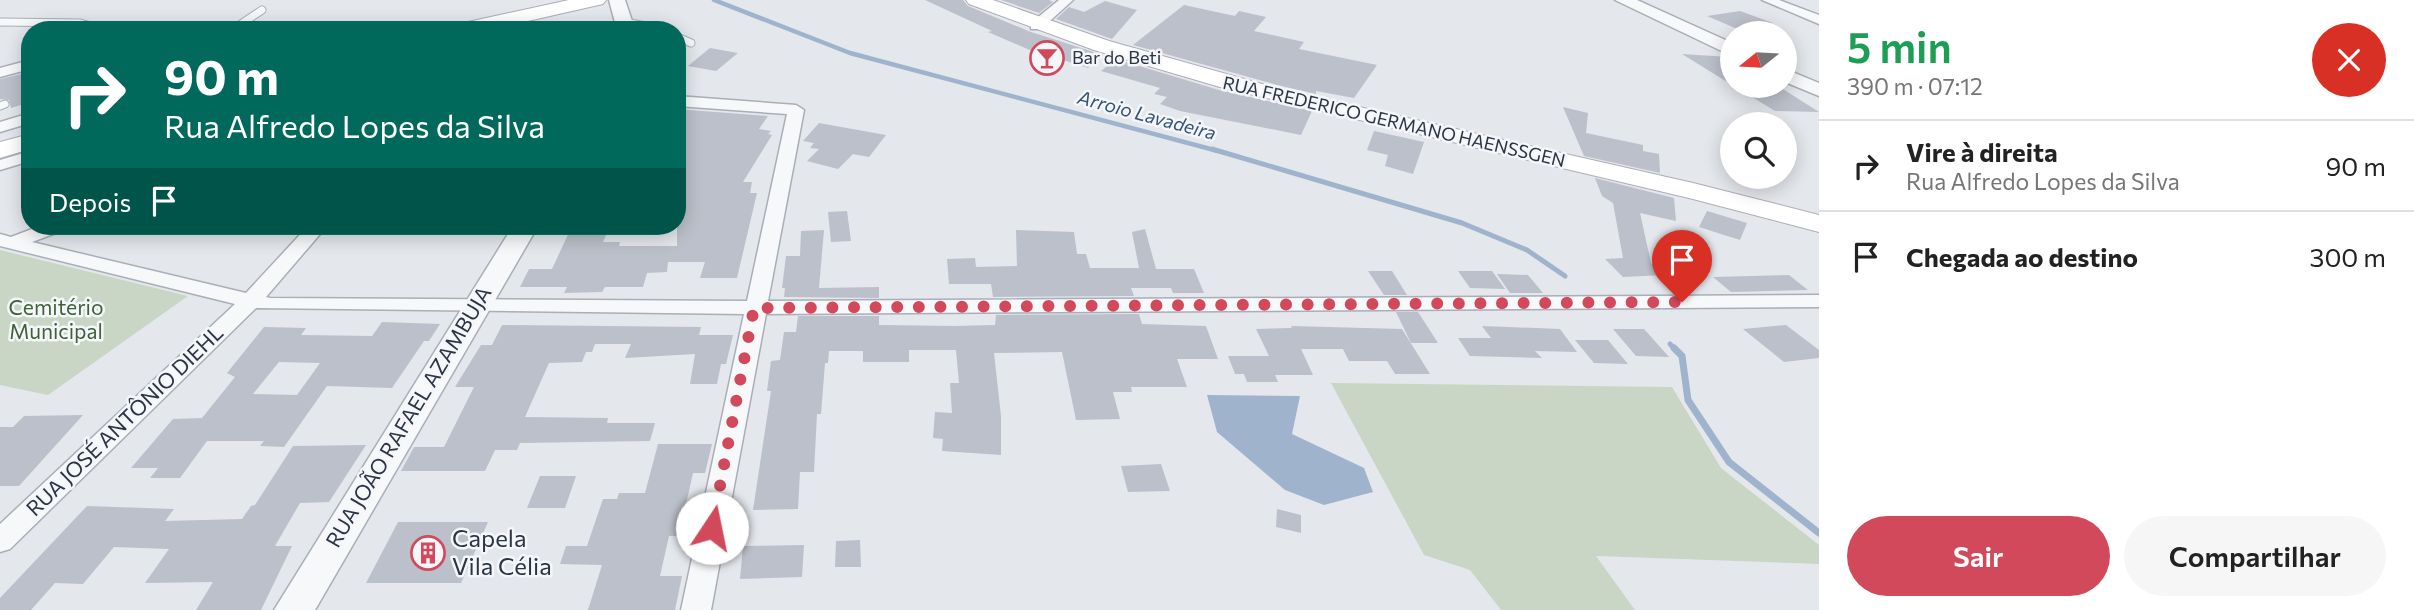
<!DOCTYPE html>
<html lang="pt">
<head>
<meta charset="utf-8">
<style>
	body { margin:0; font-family:Commissioner,sans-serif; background:#f6f6f6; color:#222; height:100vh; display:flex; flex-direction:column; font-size:26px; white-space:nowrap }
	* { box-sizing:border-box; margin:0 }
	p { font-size:23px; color:#767676 }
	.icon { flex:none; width:38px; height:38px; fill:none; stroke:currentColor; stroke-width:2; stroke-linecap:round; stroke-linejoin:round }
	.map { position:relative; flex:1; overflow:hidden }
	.panel { display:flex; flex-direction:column; background:#fff; width:595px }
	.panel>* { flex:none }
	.guide { position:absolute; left:21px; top:21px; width:665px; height:214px; border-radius:28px; box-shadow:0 4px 18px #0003; background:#00695c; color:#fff; overflow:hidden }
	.needle { width:46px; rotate:252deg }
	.controls { position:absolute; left:1720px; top:21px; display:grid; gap:14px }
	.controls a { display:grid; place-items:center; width:77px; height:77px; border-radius:50%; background:#fff; box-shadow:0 4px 18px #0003; font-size:35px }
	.pin { position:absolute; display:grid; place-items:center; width:60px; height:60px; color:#fff; margin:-72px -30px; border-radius:50% 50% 50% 0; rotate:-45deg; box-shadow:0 0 7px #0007 }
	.pin .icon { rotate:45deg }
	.me { position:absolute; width:77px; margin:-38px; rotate:11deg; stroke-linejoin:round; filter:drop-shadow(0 0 5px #0008) }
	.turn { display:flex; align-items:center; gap:24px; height:147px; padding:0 28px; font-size:32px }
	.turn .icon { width:91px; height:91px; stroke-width:2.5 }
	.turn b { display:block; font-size:49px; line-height:60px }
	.then { display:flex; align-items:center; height:66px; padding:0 28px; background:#0003; gap:14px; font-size:26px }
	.round { display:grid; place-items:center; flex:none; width:74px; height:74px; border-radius:37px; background:#f6f6f6 }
	.headline { display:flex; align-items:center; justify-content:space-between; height:119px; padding:0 28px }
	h1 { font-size:42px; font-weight:600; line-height:52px; color:#1e9e55 }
	.cta { display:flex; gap:14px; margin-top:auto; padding:14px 28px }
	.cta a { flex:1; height:80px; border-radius:42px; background:#d1495b; color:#fff; font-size:28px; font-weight:600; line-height:80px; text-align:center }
	.cta a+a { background:#f6f6f6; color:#222 }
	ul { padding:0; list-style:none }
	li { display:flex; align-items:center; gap:21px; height:91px; padding:0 28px; border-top:2px solid #e0e0e0 }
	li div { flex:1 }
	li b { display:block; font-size:26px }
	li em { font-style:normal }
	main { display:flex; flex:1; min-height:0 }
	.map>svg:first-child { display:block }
</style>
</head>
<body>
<main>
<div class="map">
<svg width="1819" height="610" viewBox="0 0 1819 610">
	<rect width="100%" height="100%" fill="#e4e7ec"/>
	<!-- green -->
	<g fill="#c9d6c5">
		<path d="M0,250L188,296L48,395L0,385Z"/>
		<path d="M1331,383L1672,387L1721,468L1819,545V564L1596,556L1635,610H1501L1470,570L1424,555Z"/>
	</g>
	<!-- water -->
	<path fill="#9fb4cc" d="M1207,395L1300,396L1292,434L1364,468L1373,492L1324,505L1285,490L1217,432Z"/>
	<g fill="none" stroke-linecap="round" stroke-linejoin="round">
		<!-- stream-far2 -->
		<path stroke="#9fb4cc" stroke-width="4.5" d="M714,0L850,53L1218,151"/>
		<!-- stream-far1 -->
		<g stroke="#9fb4cc" stroke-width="5">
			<path d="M1212,149L1462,223L1527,250L1565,276"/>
			<path d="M1670,344L1675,349"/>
		</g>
		<!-- stream -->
		<path stroke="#9fb4cc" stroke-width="7" d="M1674,348L1682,356L1688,400L1729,462L1819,533"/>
	</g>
	<!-- building -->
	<g fill="#bbc0ca" fill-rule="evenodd">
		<path d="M925,0H963L968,6L1031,32L1100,54L1088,68L1060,59L1055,61L988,32L992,31Z"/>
		<path d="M1001,0H1049L1053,2L1039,13Z"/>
		<path d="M1105,1L1137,10L1112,39L1056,19L1069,7L1084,12Z"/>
		<path d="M1184,5L1235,16L1239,11L1266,17L1254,31L1304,42L1299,49L1377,65L1354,98L1316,91V94L1277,85L1133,45Z"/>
		<path d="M1740,11L1773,23L1735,28L1707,16Z"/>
		<path d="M710,48L738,53L716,71L688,66Z"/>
		<path d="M1682,54L1729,57L1732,60V85Z"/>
		<path d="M1116,59L1219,90L1312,111L1301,135L1180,111L1160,104L1167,97L1154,94L1160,88L1101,71Z"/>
		<path d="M26,73L30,76V102L11,108L9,100L0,99V79Z"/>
		<path d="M1734,86H1778L1819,112L1775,111Z"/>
		<path d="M1563,107L1588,113L1586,133L1643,145V151L1659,154L1660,173L1584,156Z"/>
		<path d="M677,109L768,116L759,129L771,131L768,134L772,135L743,182H752L750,193H757L737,278H700L705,262H668L667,272L647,273L643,287H605L602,292L564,293L567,287H520L529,269H552L572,226H610L603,242H620L619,246H677Z"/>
		<path d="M819,123L886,135L869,157L853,154L838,169L807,161L819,149L810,148L814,143L803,141Z"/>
		<path d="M1374,131L1424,142L1413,174L1385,166L1388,155L1367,150Z"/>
		<path d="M1595,178L1674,198L1676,221L1640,213L1651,263L1665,275L1623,277L1605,259L1623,258L1613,203L1602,196Z"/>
		<path d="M847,211L851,241L831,242L828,212Z"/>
		<path d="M1707,211L1747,223L1740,240L1699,227Z"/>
		<path d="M1145,229L1156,269H1194L1204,293H1173L1171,288H1131L1134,296L993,297L991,284H949L947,259L975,258L976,267L1017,266L1016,230L1074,232L1077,254H1086L1090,268H1139L1132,232Z"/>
		<path d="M824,230L819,288L879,287V298L784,297L785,288H782L786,256H800L801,231Z"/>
		<path d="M1368,271H1392L1407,295H1384Z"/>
		<path d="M1458,271H1492L1505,289L1470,288Z"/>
		<path d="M1497,274L1528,275L1543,293H1510Z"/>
		<path d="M1789,275L1808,290L1731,292L1713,277Z"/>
		<path d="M1396,312H1418L1438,343H1411Z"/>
		<path d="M1139,314L1142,324L1206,326L1218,359H1177L1187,387H1131L1132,392H1113L1120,419L1076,420L1062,352L994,353L1001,416V455L942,451L943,439L933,438L935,412L952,413L950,383H959L956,350H909V362H863V351H829L828,363H825L821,414H817L814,472H800L798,509L753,510L771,391H767L771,361L780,360L784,332H796L798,316H879V325L954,326L995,325L996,315Z"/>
		<path d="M382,322L440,324L429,341H424L392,388L327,386L284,447L260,446L264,441H207L180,478H150L158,468H131L173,419L202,418L235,377L227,373L264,327L306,328L301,335L372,336ZM279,362L320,363L297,395L253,394Z"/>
		<path d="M502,325L701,327L699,335H733L726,364H721L717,384H690L695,354L625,358L631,344H595L592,352H586L582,362L549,363L525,417L608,418L607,423H655L650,441L520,443L517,450H495L485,471H401L414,447H444L474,387H455L481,345H492Z"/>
		<path d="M1786,325L1819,350V358L1784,362L1743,329Z"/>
		<path d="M1291,326L1402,329L1430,374H1395L1387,361H1349L1343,349H1301L1313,375H1275L1278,382H1247L1244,374H1235L1228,356H1269L1256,329L1292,328Z"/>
		<path d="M1482,326L1560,329L1577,352L1535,351L1542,358L1470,356L1458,338H1491Z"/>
		<path d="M1613,329H1644L1669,357L1636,356Z"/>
		<path d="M1575,340H1608L1628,364L1594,363Z"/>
		<path d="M83,415L19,486H0V427H13L24,416Z"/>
		<path d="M658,444H712L705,473H693L679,536H669L660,576H682L675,610H588L602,565L560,564L566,546H587L603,499H617L619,493H645Z"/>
		<path d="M366,445L329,502L300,503L275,546H292L261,610H196L213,582L145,583L169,549L114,547L83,584L55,583L31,610H0V598L87,506L174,509L165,521L242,519L251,506L255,505L293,446Z"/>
		<path d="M1161,464L1170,491L1128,492L1121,466Z"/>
		<path d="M540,476H576L565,508H527Z"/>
		<path d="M1277,509L1301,515V533L1276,527Z"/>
		<path d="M398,522H488L461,583H366Z"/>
		<path d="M860,540L861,567H835L836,541Z"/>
		<path d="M804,545L802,577L740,579L743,546Z"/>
	</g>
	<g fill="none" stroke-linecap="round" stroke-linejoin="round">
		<!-- service casing -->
		<g stroke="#a9aeb7" stroke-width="9">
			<g id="service">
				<path d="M0,22L80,23L105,30"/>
				<path d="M624,22L668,30"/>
				<path d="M232,30L262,10"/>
				<path d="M677,37L691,43"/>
				<path d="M0,106L5,104"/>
			</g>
		</g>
		<!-- minor casing -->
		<g stroke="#a9aeb7" stroke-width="3">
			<g id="minor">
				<path d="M1059,0H1073L1041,29H1031V23Z"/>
				<path d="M1762,0H1779L1819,15V24Z"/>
				<path d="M30,60V69L0,77V68Z"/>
				<path d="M677,96L796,105L804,110L768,301L1819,295V307L766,314L711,610H681L744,314L256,308L10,549L0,552V524L235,304L0,246V234L11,237L40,226H66L64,230L32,242L246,293L308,226H327L266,297L270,298L747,301L787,114L677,106Z"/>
				<path d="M30,113V123L0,132V122Z"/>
				<path d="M30,151V161L0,170V160Z"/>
			</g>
		</g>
		<!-- tertiary casing -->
		<g stroke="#a9aeb7" stroke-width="3">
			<g id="tertiary">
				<path d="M609,0H625L635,30H617Z"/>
				<path d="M1615,0H1637L1732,43V56Z"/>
				<path d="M1785,69L1819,83V96L1785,82Z"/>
				<path d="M513,226H538L315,610H274Z"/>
			</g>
		</g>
		<!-- secondary casing -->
		<g stroke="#a9aeb7" stroke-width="2">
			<g id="secondary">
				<path d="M569,0H606L603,4L488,30H449L459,24Z"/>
				<path d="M966,0H993L1109,41L1276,88L1693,183L1819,215V232L1689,198L1220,87L1094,50L969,4Z"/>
				<path d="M30,134V149L0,158V142Z"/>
			</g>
		</g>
		<!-- service -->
		<use href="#service" stroke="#f7f8fa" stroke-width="7"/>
		<!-- minor -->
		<use href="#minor" fill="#f7f8fa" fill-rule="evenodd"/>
		<!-- tertiary -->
		<use href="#tertiary" fill="#f7f8fa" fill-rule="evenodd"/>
		<!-- secondary -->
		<use href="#secondary" fill="#fff" fill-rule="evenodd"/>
	</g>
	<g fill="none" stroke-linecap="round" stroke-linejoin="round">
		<!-- route -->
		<path stroke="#d1495b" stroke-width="12" stroke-dasharray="0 21.6" d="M712,528L754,308L1682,302"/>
	</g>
	<!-- icons -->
	<defs>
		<g id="bar-ring" transform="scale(1.75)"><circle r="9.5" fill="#f4f6f9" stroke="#d1495b" stroke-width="1.5"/><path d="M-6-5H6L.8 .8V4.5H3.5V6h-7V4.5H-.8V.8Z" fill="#d1495b"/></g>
		<g id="building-ring" transform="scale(1.75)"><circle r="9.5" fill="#f4f6f9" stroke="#d1495b" stroke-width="1.5"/><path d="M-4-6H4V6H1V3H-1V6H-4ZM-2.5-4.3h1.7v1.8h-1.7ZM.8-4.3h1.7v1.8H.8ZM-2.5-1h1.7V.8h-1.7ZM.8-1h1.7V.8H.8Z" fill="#d1495b"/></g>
	</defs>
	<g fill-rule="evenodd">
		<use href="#bar-ring" x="1047" y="58"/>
		<use href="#building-ring" x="428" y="553"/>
	</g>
	<g text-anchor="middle" stroke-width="5" stroke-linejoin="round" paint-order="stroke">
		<!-- far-poi labels -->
		<g font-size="18" fill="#2b3445" stroke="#f4f6f9" text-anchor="start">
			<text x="1072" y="64">Bar do Beti</text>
		</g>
		<!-- far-street labels -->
		<g font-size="18" fill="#2b3445" stroke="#f4f6f9">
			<text transform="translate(1394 122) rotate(13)" y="6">RUA FREDERICO GERMANO HAENSSGEN</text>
		</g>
		<!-- far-water labels -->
		<g font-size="19" font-style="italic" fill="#34527a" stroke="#f4f6f9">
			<text transform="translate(1147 115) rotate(15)" y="7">Arroio Lavadeira</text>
		</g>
		<!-- park labels -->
		<g font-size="21" fill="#3f6138" stroke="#f4f6f9">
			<text x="56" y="315">Cemitério<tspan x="56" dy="24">Municipal</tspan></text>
		</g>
		<!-- street labels -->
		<g font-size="21" fill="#2b3445" stroke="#f4f6f9">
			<text transform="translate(409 417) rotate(-59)" y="7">RUA JOÃO RAFAEL AZAMBUJA</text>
			<text transform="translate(125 421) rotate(-44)" y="7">RUA JOSÉ ANTÔNIO DIEHL</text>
		</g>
		<!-- near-poi labels -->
		<g font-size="24" fill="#2b3445" stroke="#f4f6f9" text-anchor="start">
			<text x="452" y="547">Capela<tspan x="452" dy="28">Vila Célia</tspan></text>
		</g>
	</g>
</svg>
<div class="controls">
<a><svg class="needle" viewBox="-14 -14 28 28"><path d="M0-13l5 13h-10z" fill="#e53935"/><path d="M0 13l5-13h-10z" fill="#767676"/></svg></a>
<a><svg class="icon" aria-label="search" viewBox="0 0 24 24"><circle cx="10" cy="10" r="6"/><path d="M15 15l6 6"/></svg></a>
</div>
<div class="pin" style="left:1682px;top:302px;background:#d93025"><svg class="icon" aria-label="arrive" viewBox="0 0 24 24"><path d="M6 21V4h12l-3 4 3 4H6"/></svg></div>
<svg class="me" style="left:712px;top:528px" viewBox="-20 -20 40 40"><circle r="19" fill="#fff"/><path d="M0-13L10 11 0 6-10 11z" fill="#d1495b"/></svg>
<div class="guide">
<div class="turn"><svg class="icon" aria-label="right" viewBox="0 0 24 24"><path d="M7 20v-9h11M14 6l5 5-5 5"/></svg><div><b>90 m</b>Rua Alfredo Lopes da Silva</div></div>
<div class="then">Depois<svg class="icon" aria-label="arrive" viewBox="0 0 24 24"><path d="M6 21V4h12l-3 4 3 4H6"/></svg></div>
</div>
</div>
<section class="panel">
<div class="headline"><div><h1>5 min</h1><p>390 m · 07:12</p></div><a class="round" style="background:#d93025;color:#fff"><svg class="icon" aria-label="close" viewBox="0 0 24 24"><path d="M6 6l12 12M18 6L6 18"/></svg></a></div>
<ul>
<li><svg class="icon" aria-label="right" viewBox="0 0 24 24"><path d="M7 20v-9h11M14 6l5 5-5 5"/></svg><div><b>Vire à direita</b><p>Rua Alfredo Lopes da Silva</p></div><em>90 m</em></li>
<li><svg class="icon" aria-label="arrive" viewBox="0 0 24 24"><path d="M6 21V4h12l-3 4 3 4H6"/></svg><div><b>Chegada ao destino</b></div><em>300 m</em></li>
</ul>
<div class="cta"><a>Sair</a><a>Compartilhar</a></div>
</section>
</main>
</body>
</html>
